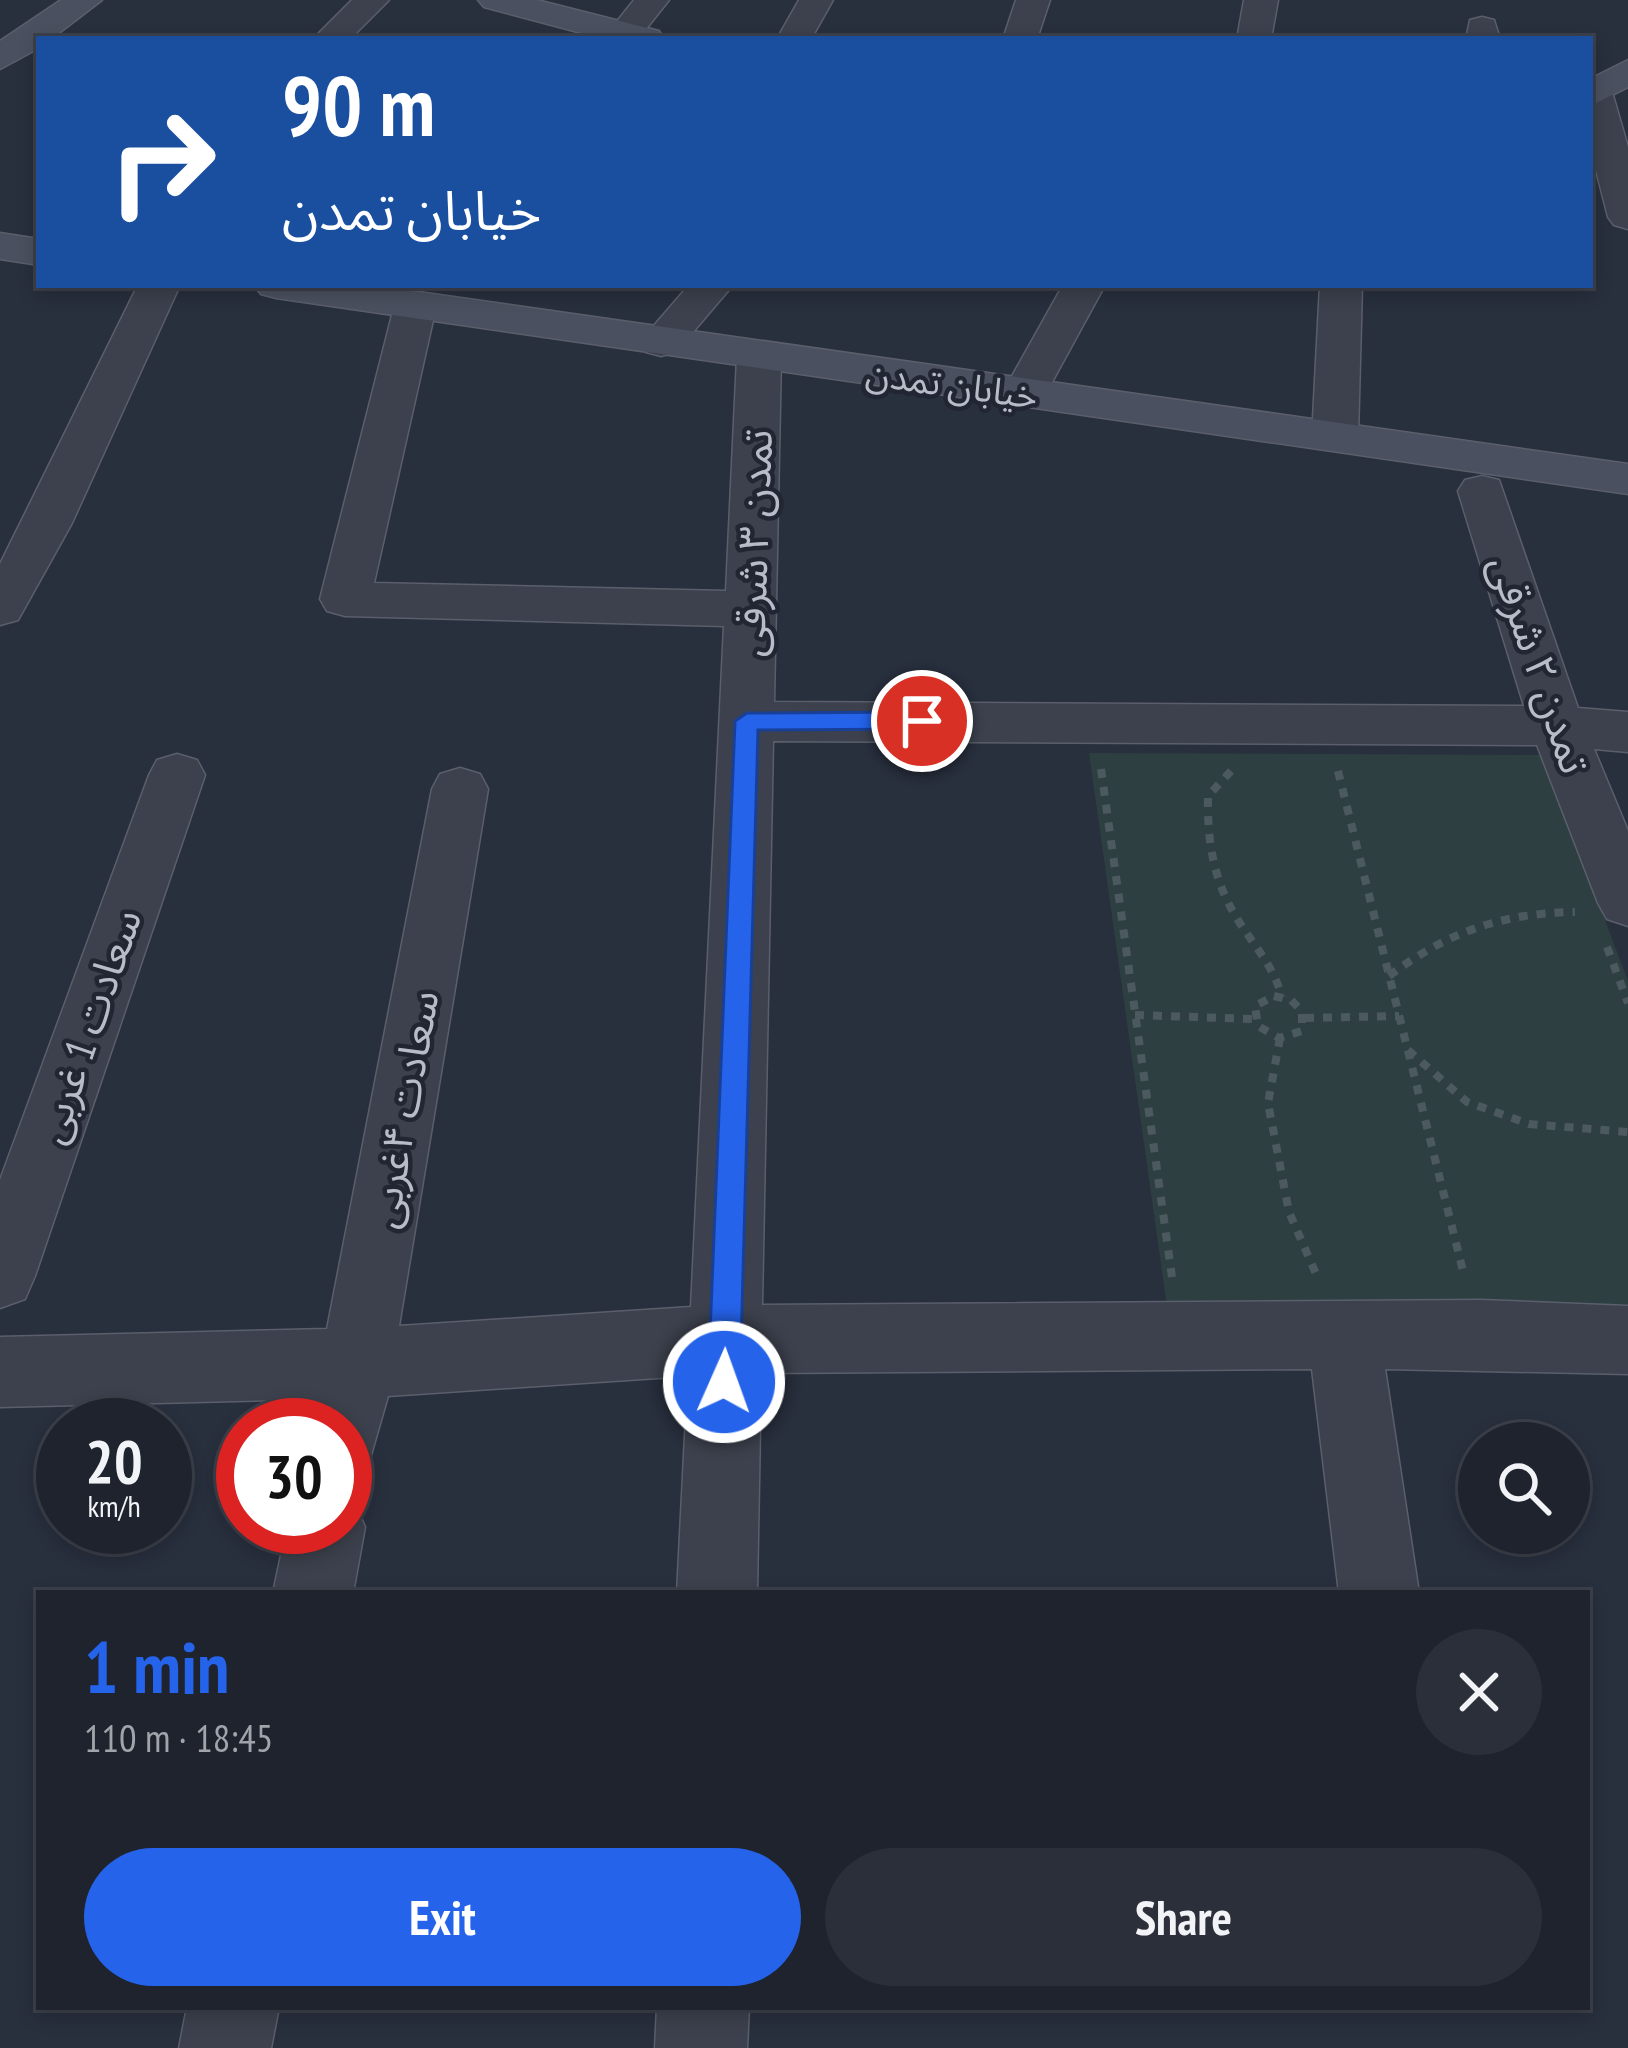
<!DOCTYPE html>
<html lang="en">
<head>
<meta charset="utf-8">
<style>
	body { margin:0; font-family:"PT Sans Narrow","Noto Sans Arabic",sans-serif; background:#2b2f3a; color:#f1f3f6; height:100vh; display:flex; flex-direction:column; font-size:45px; white-space:nowrap }
	* { box-sizing:border-box; margin:0 }
	p { font-size:39px; color:#a1a4aa }
	.icon { flex:none; width:66px; height:66px; fill:none; stroke:currentColor; stroke-width:2; stroke-linecap:round; stroke-linejoin:round }
	.map { position:relative; flex:1; overflow:hidden }
	.details { position:absolute; left:36px; top:1590px; width:1554px; height:420px; display:flex; flex-direction:column; background:#1e232e; border-radius:0px; box-shadow:0 6px 18px #0003,0 0 0 3px #3c404a }
	.details>* { flex:none }
	.top-card { position:absolute; left:36px; top:36px; width:1557px; height:252px; border-radius:0px; box-shadow:0 6px 18px #0003,0 0 0 3px #3c404a; background:#1a4fa0; color:#fff; overflow:hidden }
	.fabs { position:absolute; left:1458px; top:1422px; display:grid; gap:24px }
	.fabs a { display:grid; place-items:center; width:132px; height:132px; border-radius:50%; background:#1e232e; box-shadow:0 6px 18px #0003,0 0 0 3px #3c404a; font-size:60px }
	.speed { position:absolute; left:36px; top:1398px; display:flex; gap:24px; font-size:60px; font-weight:700; text-align:center }
	.speed>* { display:grid; place-content:center; width:156px; height:156px; border-radius:50%; background:#1e232e; box-shadow:0 6px 18px #0003,0 0 0 3px #3c404a; line-height:1 }
	.speed small { font-size:30px; font-weight:400 }
	.speed .limit { border:18px solid #d22; background:#fff; color:#111 }
	.pin { position:absolute; display:grid; place-items:center; width:102px; height:102px; color:#fff; margin:-51px; border:6px solid #fff; border-radius:50%; box-shadow:0 3px 12px #0007 }
	.me { position:absolute; width:132px; margin:-66px; rotate:2deg; stroke-linejoin:round; filter:drop-shadow(0 0 9px #0008) }
	.turn { display:flex; align-items:center; gap:42px; height:252px; padding:0 48px; font-size:54px }
	.turn .icon { width:156px; height:156px; stroke-width:2.5 }
	.turn b { display:block; font-size:84px; line-height:102px }
	.round { display:grid; place-items:center; flex:none; width:126px; height:126px; border-radius:63px; background:#2b2f3a }
	.head { display:flex; align-items:center; justify-content:space-between; height:204px; padding:0 48px }
	h1 { font-size:72px; font-weight:600; line-height:90px; color:#2563eb }
	.primary-button { display:flex; gap:24px; margin-top:auto; padding:24px 48px }
	.primary-button a { flex:1; height:138px; border-radius:72px; background:#2563eb; color:#fff; font-size:48px; font-weight:600; line-height:138px; text-align:center }
	.primary-button a+a { background:#2b2f3a; color:#f1f3f6 }
	.map>svg:first-child { display:block }
</style>
</head>
<body>
<div class="map">
<svg width="1628" height="2048" viewBox="0 0 1628 2048">
	<rect width="100%" height="100%" fill="#282f3d"/>
	<!-- green -->
	<path fill="#2e3f42" d="M1089,753L1543,755L1628,981V1323L1169,1321Z"/>
	<g fill="none" stroke-linecap="round" stroke-linejoin="round">
		<!-- street casing -->
		<g stroke="#5a5f6b" stroke-width="3">
			<g id="street">
				<path d="M352,0H389L350,39H313Z"/>
				<path d="M634,0H669L638,39H603Z"/>
				<path d="M799,0H833L811,39H777Z"/>
				<path d="M1016,0H1050L1037,39H1003Z"/>
				<path d="M1244,0H1278L1271,39H1237Z"/>
				<path d="M1482,17L1494,20L1500,39H1466L1470,20Z"/>
				<path d="M1590,82L1607,84L1612,92L1628,147V229L1614,225L1608,217L1590,147Z"/>
				<path d="M138,285H180L72,523L18,620L0,625V564Z"/>
				<path d="M689,285H733L676,352L661,356L646,352L639,343Z"/>
				<path d="M1063,285H1105L1040,404L1024,407L1008,404L1002,394Z"/>
				<path d="M1320,285H1362L1358,437L1351,447L1335,451L1319,447L1312,437Z"/>
				<path d="M415,294L430,298L436,307L374,583L726,591L737,357L743,348L759,344L775,348L781,357L774,702L1524,706L1458,491L1465,480L1482,476L1499,480L1578,708L1628,712V752L1594,749L1628,831V926L1607,919L1598,903L1537,745L773,741L762,1305L1481,1300L1628,1306V1374L1385,1369L1419,1593H1339L1312,1369L761,1373L757,1593H677L688,1376L388,1396L371,1455L345,1466V1425H308L314,1399L0,1407V1337L327,1329L432,789L440,774L460,768L480,774L488,789L399,1326L691,1307L724,626L345,616L327,611L320,599L394,307L400,298Z"/>
				<path d="M177,754L197,760L205,775L35,1276L25,1299L0,1308V1180L149,775L157,760Z"/>
				<path d="M345,1496L353,1500L365,1527L353,1593H273L287,1527H345Z"/>
				<path d="M187,2007H279L271,2048H179Z"/>
				<path d="M657,2007H749L747,2048H655Z"/>
			</g>
		</g>
		<!-- secondary casing -->
		<g stroke="#5a5f6b" stroke-width="3">
			<g id="secondary">
				<path d="M61,0H102L51,39H39V48L0,69V41Z"/>
				<path d="M478,0H537L659,31L664,39H604L484,7Z"/>
				<path d="M1628,60V87L1590,106V79Z"/>
				<path d="M0,233L39,239V265L0,259Z"/>
				<path d="M254,285H369L1628,464V494L276,298L261,294Z"/>
			</g>
		</g>
		<!-- path -->
		<g stroke="#4c5a5f" stroke-width="8" stroke-dasharray="9 9" stroke-linecap="butt">
			<path d="M1101,769L1172,1277"/>
			<path d="M1231,771L1208,796C1207,838 1213,879 1235,915C1252,944 1273,964 1282,997"/>
			<path d="M1338,771L1464,1275"/>
			<path d="M1607,947L1628,1003"/>
			<path d="M1389,976C1447,932 1503,913 1575,912"/>
			<path d="M1274,996L1291,1000L1302,1011V1031L1279,1038L1258,1026L1255,1006Z"/>
			<path d="M1135,1015L1254,1019"/>
			<path d="M1305,1018L1399,1016"/>
			<path d="M1280,1038L1268,1103L1289,1212L1316,1274"/>
			<path d="M1408,1050L1467,1102L1529,1124L1628,1132"/>
		</g>
		<!-- street -->
		<use href="#street" fill="#3c414d" fill-rule="evenodd"/>
		<!-- secondary -->
		<use href="#secondary" fill="#4b5060" fill-rule="evenodd"/>
	</g>
	<!-- route -->
	<path fill="#2563eb" stroke="#184099" stroke-width="3" d="M922,712L934,721L922,729L758,730L740,1382L735,1392L724,1397L713,1392L708,1382L735,721L747,713Z"/>
	<g text-anchor="middle" stroke-width="9" stroke-linejoin="round" paint-order="stroke">
		<!-- far-street labels -->
		<g font-size="36" fill="#b8bcc8" stroke="#212632">
			<text transform="translate(952 384) rotate(8)" y="13">خیابان تمدن</text>
		</g>
		<!-- street labels -->
		<g font-size="42" fill="#b8bcc8" stroke="#212632">
			<text transform="translate(753 543) rotate(-88)" y="15">تمدن ۳ شرقی</text>
			<text transform="translate(1540 664) rotate(71)" y="15">تمدن ۲ شرقی</text>
			<text transform="translate(88 1026) rotate(-71)" y="15">سعادت 1 غربی</text>
			<text transform="translate(403 1109) rotate(-80)" y="15">سعادت ۴غربی</text>
		</g>
	</g>
</svg>
<div class="fabs">
<a><svg class="icon" aria-label="search" viewBox="0 0 24 24"><circle cx="10" cy="10" r="6"/><path d="M15 15l6 6"/></svg></a>
</div>
<div class="speed"><div>20<small>km/h</small></div><div class="limit">30</div></div>
<div class="pin" style="left:922px;top:721px;background:#d93025"><svg class="icon" aria-label="arrive" viewBox="0 0 24 24"><path d="M6 21V4h12l-3 4 3 4H6"/></svg></div>
<svg class="me" style="left:724px;top:1382px" viewBox="-20 -20 40 40"><circle r="17" fill="#2563eb" stroke="#fff" stroke-width="3"/><path d="M0-11L8 9 0 5-8 9z" fill="#fff"/></svg>
<div class="top-card">
<div class="turn"><svg class="icon" aria-label="right" viewBox="0 0 24 24"><path d="M7 20v-9h11M14 6l5 5-5 5"/></svg><div><b>90 m</b>خیابان تمدن</div></div>
</div>
<section class="details">
<div class="head"><div><h1>1 min</h1><p>110 m · 18:45</p></div><a class="round"><svg class="icon" aria-label="close" viewBox="0 0 24 24"><path d="M6 6l12 12M18 6L6 18"/></svg></a></div>
<div class="primary-button"><a>Exit</a><a>Share</a></div>
</section>
</div>
</body>
</html>
